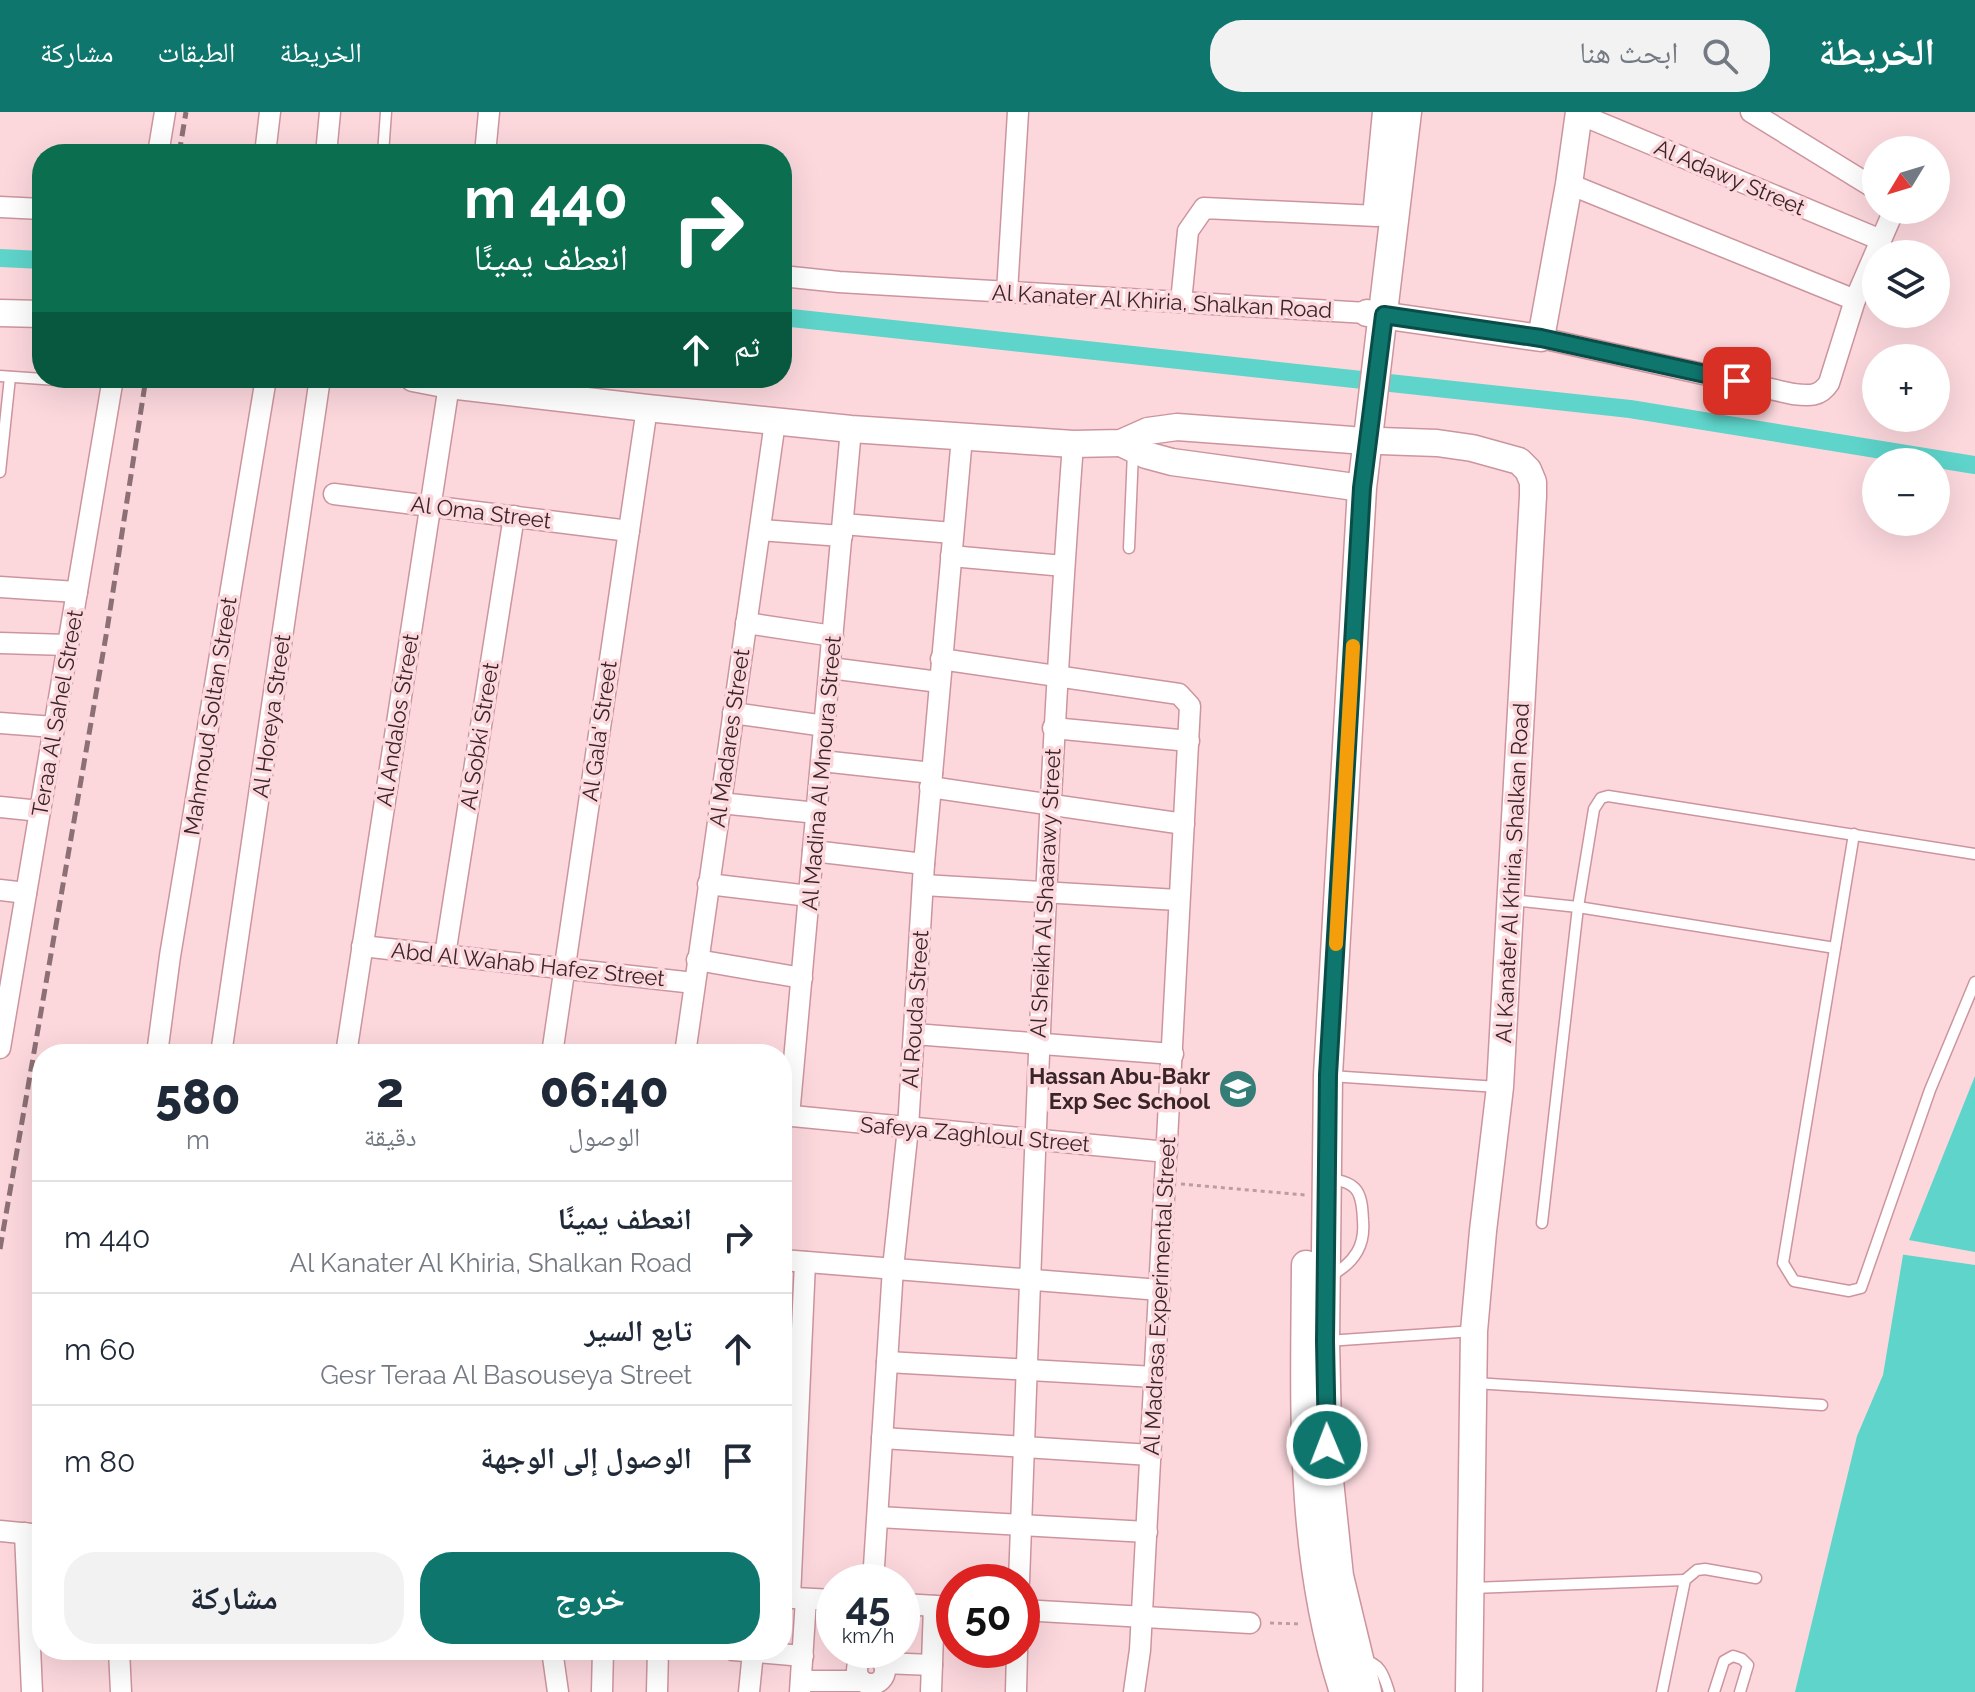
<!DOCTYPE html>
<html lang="ar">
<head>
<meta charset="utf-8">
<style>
	body { margin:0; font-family:Raleway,"Noto Naskh Arabic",sans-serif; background:#f2f2f3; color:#1f2937; direction:rtl; height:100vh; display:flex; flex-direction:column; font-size:30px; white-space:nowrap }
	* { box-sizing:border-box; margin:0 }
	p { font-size:26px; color:#747a83 }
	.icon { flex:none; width:44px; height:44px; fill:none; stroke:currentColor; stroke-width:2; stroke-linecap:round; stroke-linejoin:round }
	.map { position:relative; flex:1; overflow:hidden; direction:ltr }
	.side { position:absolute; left:32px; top:932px; width:760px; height:616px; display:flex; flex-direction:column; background:#fff; border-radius:32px; box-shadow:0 8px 32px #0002; direction:rtl }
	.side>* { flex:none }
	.hud { position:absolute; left:32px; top:32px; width:760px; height:244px; border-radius:32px; box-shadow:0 8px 32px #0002; direction:rtl; background:#0b6e4f; color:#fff; overflow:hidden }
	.needle { width:52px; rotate:232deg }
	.fabs { position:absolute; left:1862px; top:24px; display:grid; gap:16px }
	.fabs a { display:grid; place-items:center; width:88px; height:88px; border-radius:50%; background:#fff; box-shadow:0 8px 32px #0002; font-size:40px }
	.speed { position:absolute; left:816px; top:1452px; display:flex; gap:16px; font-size:40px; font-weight:700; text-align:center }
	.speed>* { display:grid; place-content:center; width:104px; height:104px; border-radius:50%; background:#fff; box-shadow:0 8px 32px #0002; line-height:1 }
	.speed small { font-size:20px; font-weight:400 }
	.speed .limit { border:12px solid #d22; background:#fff; color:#111 }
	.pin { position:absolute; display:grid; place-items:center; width:68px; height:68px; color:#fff; margin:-34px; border-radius:16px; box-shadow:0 4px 12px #0006 }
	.me { position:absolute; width:88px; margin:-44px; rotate:359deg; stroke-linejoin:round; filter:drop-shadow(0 0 6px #0008) }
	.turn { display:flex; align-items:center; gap:28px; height:168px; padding:0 32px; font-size:36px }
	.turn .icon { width:104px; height:104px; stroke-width:2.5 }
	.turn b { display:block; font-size:56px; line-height:68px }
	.then { display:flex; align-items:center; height:76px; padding:0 32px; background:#0003; gap:16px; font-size:30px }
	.eta { display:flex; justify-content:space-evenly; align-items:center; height:136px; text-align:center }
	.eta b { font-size:48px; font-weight:800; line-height:56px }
	.primary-button { display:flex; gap:16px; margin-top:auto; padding:16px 32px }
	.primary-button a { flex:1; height:92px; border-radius:32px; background:#0f766e; color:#fff; font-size:32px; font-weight:800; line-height:92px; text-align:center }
	.primary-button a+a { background:#f2f2f3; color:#1f2937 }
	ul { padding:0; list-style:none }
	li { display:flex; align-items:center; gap:24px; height:112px; padding:0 32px; border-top:2px solid #e0e1e3 }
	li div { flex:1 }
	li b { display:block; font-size:30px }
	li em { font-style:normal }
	header { display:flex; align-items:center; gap:48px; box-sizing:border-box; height:112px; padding:0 40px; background:#0f766e; color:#fff }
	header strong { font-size:38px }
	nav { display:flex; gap:44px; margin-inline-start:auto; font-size:28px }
	.search { width:560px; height:72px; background:#f2f2f3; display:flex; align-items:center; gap:20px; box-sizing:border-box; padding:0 28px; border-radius:32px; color:#747a83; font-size:30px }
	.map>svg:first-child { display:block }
</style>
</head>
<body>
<header>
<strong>الخريطة</strong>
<div class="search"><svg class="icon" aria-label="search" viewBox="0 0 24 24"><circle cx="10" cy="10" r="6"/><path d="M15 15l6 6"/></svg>ابحث هنا</div>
<nav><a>الخريطة</a><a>الطبقات</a><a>مشاركة</a></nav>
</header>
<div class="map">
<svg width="1975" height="1580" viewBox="0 0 1975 1580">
	<rect width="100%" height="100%" fill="#fcd8dd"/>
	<!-- water -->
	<path fill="#5ed4ca" d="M1975,964V1580H1795L1857,1324L1883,1263L1903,1143Z"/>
	<!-- pier -->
	<path fill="#fcd8dd" d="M1903,1127L1975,1140V1153L1899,1142Z"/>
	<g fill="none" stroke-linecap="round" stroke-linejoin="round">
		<!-- canal -->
		<g stroke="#5ed4ca" stroke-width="18">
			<path d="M0,146L42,148"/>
			<path d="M782,205L1630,297L1975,353"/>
		</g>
		<!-- service casing -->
		<g stroke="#cc959e" stroke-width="13">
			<g id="service">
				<path d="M383,42L386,0"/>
				<path d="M0,264L57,268L63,266"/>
				<path d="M0,360L10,265"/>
				<path d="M1129,436L1133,340"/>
				<path d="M1854,722L1783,1151L1794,1169L1849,1179L1861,1176L1930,978L1975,870"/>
				<path d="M1512,788L1578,795L1835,836"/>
				<path d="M1330,964L1498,975"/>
				<path d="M1542,1111L1578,795L1594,697L1601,686L1608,684L1975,742"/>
				<path d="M1328,1165C1340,1159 1350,1152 1357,1140C1363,1130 1364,1121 1363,1109C1362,1082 1359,1069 1328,1067"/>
				<path d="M1327,1229L1474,1219"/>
				<path d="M1475,1271L1822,1293"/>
				<path d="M1472,1476L1685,1468"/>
				<path d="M1362,1548C1381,1551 1384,1564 1389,1580"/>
				<path d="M1662,1580L1685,1468L1697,1458L1705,1457L1756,1466"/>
				<path d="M1714,1580L1724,1549L1733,1544L1742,1547L1748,1553L1740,1580"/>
			</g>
		</g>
		<!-- minor casing -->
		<g stroke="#cc959e" stroke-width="23">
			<g id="minor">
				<path d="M1751,0L1876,77"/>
				<path d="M1579,2L1881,128"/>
				<path d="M158,42L165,0"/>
				<path d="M265,42L270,0"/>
				<path d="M326,42L330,0"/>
				<path d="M485,42L489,0"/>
				<path d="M1569,72L1855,188"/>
				<path d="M0,95L42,97"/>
				<path d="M782,164L839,170L1367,201"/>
				<path d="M1007,180L1018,0"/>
				<path d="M1181,190L1188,119L1204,96L1377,104"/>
				<path d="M1541,226L1793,282C1809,284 1820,285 1829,271L1855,188L1894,98"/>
				<path d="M334,382L629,419"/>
				<path d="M843,412L953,421"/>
				<path d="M760,418L842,424"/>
				<path d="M951,444L1064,454"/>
				<path d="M0,475L77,480"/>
				<path d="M746,511L833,524"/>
				<path d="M0,531L68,533"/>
				<path d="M941,547L1179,582L1190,594L1140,1538L1134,1580"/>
				<path d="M830,556L939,570"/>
				<path d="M733,601L825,614"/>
				<path d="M0,611L54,615"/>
				<path d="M1053,616L1189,629"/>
				<path d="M822,649L932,661"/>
				<path d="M930,675L1184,712"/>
				<path d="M720,691L817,701"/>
				<path d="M0,695L40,699"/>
				<path d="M813,739L924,752"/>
				<path d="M708,772L809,784"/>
				<path d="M923,773L1178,788"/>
				<path d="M0,778L26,781"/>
				<path d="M362,834L694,871"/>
				<path d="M445,843L514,404"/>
				<path d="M697,848L802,866"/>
				<path d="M914,922L1173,942"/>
				<path d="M0,936L113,266"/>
				<path d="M157,942L170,844L266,266"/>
				<path d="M221,942L320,266"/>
				<path d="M346,942L449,273"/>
				<path d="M552,942L647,296"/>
				<path d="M685,942L775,310"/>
				<path d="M782,1003L1167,1040"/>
				<path d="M789,1004L851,317"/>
				<path d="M782,1148L1160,1178"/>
				<path d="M887,1250L1155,1265"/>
				<path d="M882,1326L1151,1343"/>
				<path d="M878,1405L1147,1420"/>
				<path d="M0,1419L42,1423"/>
				<path d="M25,1421L32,1580"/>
				<path d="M873,1470L893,1156L908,1016L924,752L962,325"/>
				<path d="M1019,1470C1033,1090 1045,711 1073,332"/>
				<path d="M790,1486L805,1150"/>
				<path d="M794,1486L834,1488"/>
				<path d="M902,1492L954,1495"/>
				<path d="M1022,1498L1250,1511"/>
				<path d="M119,1538L121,1580"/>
				<path d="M552,1538L558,1580"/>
				<path d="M733,1538L803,1544"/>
				<circle cx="871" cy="1558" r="14"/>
				<path d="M883,1551L932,1553"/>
				<path d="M801,1569H862"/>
				<path d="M602,1580L603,1538"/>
				<path d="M657,1580L658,1538"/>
				<path d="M749,1580L753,1540"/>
				<path d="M800,1580L806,1487"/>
				<path d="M931,1580L934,1494"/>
				<path d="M1016,1580L1017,1538"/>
			</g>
		</g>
		<!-- tertiary casing -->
		<g stroke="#cc959e" stroke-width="29">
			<g id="tertiary">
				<path d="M0,201L42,202"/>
				<path d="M1367,201L1541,226L1569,72L1579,0"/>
				<path d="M413,266L449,273L647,296L851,317L1073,332L1121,331L1148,319L1177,315L1352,328L1437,331L1472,336L1519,349L1528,358L1533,370V384L1500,975L1483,1119L1474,1219L1469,1580"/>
				<path d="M1121,331L1146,343L1172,350L1362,376"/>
			</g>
		</g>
		<!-- secondary casing -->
		<g stroke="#cc959e" stroke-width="31">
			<g id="secondary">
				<path d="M1378,94L1387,0"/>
				<path d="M1306,1153C1305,1296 1299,1442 1344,1580"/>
				<path d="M1367,1580L1339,1464L1328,1359L1325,1229L1328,963L1362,376L1407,0"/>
			</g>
		</g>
		<!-- path -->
		<g stroke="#bb9ca0" stroke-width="3" stroke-dasharray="4 4" stroke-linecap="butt">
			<path d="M1181,1072L1305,1083"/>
			<path d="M1270,1511L1302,1512"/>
		</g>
		<!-- service -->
		<use href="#service" stroke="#fff" stroke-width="10"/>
		<!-- minor -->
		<use href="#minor" stroke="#fff" stroke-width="20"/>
		<!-- tertiary -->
		<use href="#tertiary" stroke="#fff" stroke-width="26"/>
		<!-- secondary -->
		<use href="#secondary" stroke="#fff" stroke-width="28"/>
		<!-- rail -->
		<g stroke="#8c7075" stroke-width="5" stroke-dasharray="12 6" stroke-linecap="butt">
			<path d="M179,42L186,0"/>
			<path d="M0,1137L107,518L146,266"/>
		</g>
	</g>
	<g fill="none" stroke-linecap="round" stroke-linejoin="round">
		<!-- route casing -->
		<g stroke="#0a4d48" stroke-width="20">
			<path id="route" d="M1327,1333L1325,1229L1328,963L1362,376L1384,203L1541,226L1737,269"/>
		</g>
		<!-- route -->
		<use href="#route" stroke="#0f766e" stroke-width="14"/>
		<!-- slow -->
		<path stroke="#f59e0b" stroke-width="14" d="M1336,832L1353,534"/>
	</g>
	<!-- icons -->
	<defs>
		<g id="school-disc" transform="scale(2)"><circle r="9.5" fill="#357d77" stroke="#fcd8dd"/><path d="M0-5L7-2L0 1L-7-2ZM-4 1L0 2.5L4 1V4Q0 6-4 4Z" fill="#fff"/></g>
	</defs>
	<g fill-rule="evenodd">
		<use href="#school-disc" x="1238" y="977"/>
	</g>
	<g text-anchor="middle" stroke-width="7" stroke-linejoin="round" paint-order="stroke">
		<!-- street labels -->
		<g font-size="22" fill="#392428" stroke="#fcd8dd">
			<text transform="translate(1730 65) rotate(23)" y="8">Al Adawy Street</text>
			<text transform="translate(1162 189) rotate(3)" y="8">Al Kanater Al Khiria, Shalkan Road</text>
			<text transform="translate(481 400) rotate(7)" y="8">Al Oma Street</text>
			<text transform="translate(57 601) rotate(-80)" y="8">Teraa Al Sahel Street</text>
			<text transform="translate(210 604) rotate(-81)" y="8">Mahmoud Soltan Street</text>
			<text transform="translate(271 604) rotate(-82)" y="8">Al Horeya Street</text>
			<text transform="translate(397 608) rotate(-81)" y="8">Al Andalos Street</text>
			<text transform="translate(599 619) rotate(-82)" y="8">Al Gala' Street</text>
			<text transform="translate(479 624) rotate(-81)" y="8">Al Sobki Street</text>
			<text transform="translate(729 626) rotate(-82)" y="8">Al Madares Street</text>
			<text transform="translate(821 661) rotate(-85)" y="8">Al Madina Al Mnoura Street</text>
			<text transform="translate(1512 761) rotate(-87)" y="8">Al Kanater Al Khiria, Shalkan Road</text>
			<text transform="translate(1045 781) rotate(-87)" y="8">Al Sheikh Al Shaarawy Street</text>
			<text transform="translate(528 852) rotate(6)" y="8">Abd Al Wahab Hafez Street</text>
			<text transform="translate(915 897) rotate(-86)" y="8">Al Rouda Street</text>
			<text transform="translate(975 1022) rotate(5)" y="8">Safeya Zaghloul Street</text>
			<text transform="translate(1159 1184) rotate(-87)" y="8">Al Madrasa Experimental Street</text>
		</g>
		<!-- poi labels -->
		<g font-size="22" font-weight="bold" fill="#392428" stroke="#fcd8dd" text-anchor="end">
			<text x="1210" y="972">Hassan Abu-Bakr<tspan x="1210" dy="25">Exp Sec School</tspan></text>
		</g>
	</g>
</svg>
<div class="fabs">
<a><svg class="needle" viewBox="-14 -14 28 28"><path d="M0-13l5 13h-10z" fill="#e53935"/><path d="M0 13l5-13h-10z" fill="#747a83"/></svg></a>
<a><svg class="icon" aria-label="layers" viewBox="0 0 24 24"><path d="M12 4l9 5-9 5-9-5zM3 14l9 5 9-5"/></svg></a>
<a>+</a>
<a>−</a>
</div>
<div class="speed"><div>45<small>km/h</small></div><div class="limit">50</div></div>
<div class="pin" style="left:1737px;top:269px;background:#d93025"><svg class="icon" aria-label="arrive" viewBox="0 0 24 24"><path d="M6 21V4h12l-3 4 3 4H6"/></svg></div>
<svg class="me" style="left:1327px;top:1333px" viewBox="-20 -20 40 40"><circle r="17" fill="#0f766e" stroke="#fff" stroke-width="3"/><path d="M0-11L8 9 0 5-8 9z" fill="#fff"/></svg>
<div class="hud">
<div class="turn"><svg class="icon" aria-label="right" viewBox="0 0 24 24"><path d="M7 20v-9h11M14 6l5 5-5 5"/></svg><div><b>440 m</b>انعطف يمينًا</div></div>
<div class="then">ثم<svg class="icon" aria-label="ahead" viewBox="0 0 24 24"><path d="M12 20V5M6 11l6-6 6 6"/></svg></div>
</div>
<section class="side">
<div class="eta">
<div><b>06:40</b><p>الوصول</p></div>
<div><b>2</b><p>دقيقة</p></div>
<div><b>580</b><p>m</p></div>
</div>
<ul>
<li><svg class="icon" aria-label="right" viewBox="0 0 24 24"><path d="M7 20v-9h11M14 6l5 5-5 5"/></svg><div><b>انعطف يمينًا</b><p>Al Kanater Al Khiria, Shalkan Road</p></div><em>440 m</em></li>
<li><svg class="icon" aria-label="ahead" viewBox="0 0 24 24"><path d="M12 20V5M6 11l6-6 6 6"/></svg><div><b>تابع السير</b><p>Gesr Teraa Al Basouseya Street</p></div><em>60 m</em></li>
<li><svg class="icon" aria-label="arrive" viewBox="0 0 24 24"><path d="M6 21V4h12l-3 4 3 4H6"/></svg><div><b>الوصول إلى الوجهة</b></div><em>80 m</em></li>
</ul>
<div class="primary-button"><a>خروج</a><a>مشاركة</a></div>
</section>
</div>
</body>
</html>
